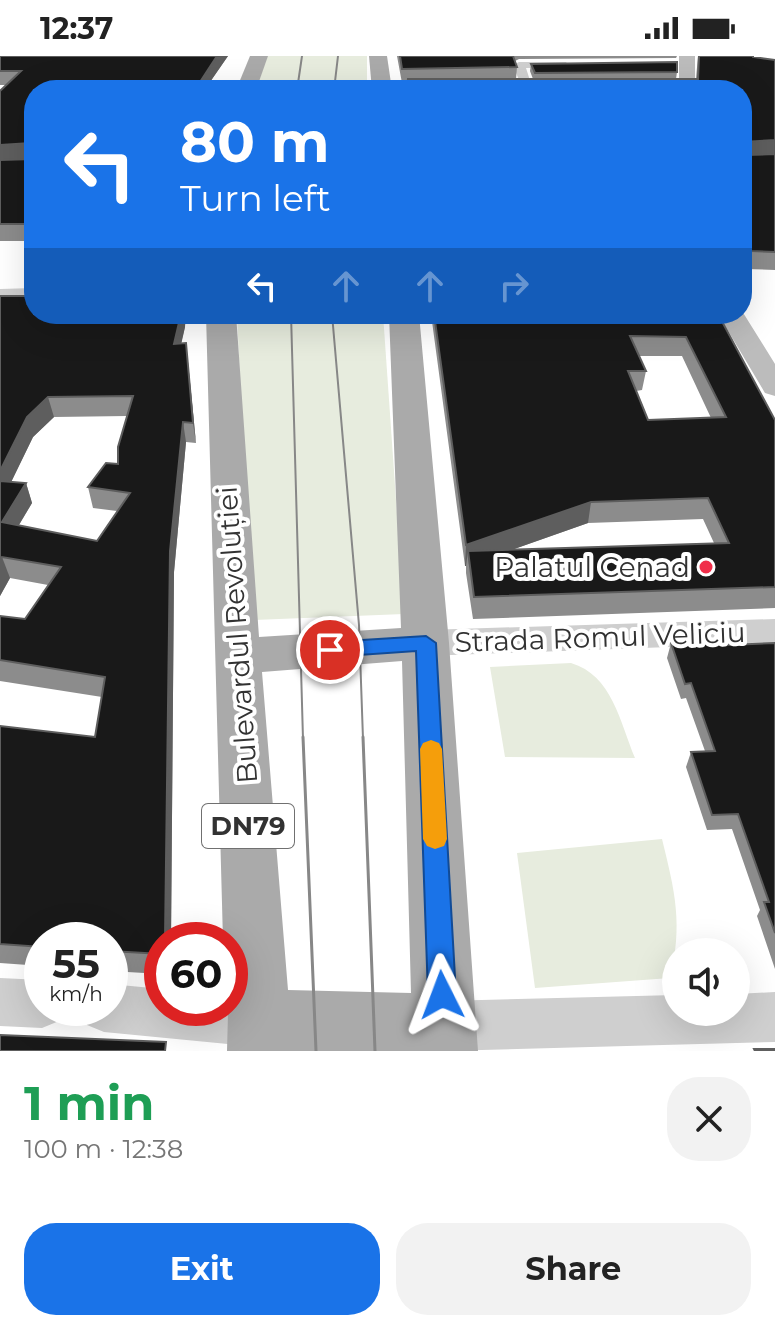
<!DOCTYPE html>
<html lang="en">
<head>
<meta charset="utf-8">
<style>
	body { margin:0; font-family:Montserrat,sans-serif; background:#f2f2f2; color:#222; height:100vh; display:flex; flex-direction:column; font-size:30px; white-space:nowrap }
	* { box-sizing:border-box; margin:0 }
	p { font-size:26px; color:#767676 }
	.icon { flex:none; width:44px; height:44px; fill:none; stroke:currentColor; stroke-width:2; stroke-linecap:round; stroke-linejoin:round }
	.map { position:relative; height:995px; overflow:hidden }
	.panel { display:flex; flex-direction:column; background:#fff; flex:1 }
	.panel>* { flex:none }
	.hud { position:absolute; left:24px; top:24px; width:728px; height:244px; border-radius:32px; box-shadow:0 8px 32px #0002; background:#1a73e8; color:#fff; overflow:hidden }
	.controls { position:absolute; left:662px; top:882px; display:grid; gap:16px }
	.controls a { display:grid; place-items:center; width:88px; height:88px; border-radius:50%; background:#fff; box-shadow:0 8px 32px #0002; font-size:40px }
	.speed { position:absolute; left:24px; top:866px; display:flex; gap:16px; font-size:40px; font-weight:700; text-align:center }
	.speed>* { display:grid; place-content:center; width:104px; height:104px; border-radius:50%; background:#fff; box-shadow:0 8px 32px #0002; line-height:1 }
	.speed small { font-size:20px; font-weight:400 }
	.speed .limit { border:12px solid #d22; background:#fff; color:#111 }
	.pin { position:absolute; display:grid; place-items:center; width:68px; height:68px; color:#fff; margin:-34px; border:4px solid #fff; border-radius:50%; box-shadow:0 2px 8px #0007 }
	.me { position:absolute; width:88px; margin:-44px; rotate:357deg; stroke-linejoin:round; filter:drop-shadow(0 0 6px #0008) }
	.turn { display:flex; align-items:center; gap:28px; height:168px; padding:0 24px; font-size:36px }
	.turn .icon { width:104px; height:104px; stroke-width:2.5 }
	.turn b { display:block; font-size:56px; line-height:68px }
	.lanes { display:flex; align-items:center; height:76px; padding:0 24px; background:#0003; justify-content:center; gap:40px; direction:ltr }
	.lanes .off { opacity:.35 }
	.round { display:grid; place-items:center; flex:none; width:84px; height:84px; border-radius:32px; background:#f2f2f2 }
	.overview { display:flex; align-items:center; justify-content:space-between; height:136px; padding:0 24px }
	h1 { font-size:48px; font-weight:700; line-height:60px; color:#1e9e55 }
	.primary-button { display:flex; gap:16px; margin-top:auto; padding:16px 24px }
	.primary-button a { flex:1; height:92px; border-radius:32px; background:#1a73e8; color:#fff; font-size:32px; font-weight:700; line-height:92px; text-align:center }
	.primary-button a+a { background:#f2f2f2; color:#222 }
	.status { display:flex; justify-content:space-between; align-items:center; height:56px; padding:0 40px; background:#fff; direction:ltr }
	.status svg { height:22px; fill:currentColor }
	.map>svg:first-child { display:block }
</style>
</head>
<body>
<div class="status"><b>12:37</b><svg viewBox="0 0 49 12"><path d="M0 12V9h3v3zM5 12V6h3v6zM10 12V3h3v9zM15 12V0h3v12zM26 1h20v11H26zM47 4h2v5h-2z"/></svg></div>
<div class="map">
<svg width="775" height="995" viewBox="0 0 775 995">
	<rect width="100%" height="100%" fill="#fff"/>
	<!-- green -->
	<g fill="#e7ecde">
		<path d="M266,0H367V34H255Z"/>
		<path d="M237,258H383L404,558L251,564Z"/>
		<path d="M571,607C612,619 620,666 635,702L505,701L490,611Z"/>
		<path d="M662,783C675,836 683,868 670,922L535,932L517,797Z"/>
	</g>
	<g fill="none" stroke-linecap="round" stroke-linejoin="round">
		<!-- minor -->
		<g fill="#cfcfcf" fill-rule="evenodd">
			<path d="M566,6L570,11L526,12L533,34H523L513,9L519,6Z"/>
			<path d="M442,29L447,34H376L382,30Z"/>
			<path d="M34,232V242L0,243V233Z"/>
		</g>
		<!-- tertiary -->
		<g fill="#cfcfcf" fill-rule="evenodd">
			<path d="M775,563V587L426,600L414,596L408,587L414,578L426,574Z"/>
			<path d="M0,922L42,924V952H65L59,965L42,972L0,970Z"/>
			<path d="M110,928L162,933V952H230V939L258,941L275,949L283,966L275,983L258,991L104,976L87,969L80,952H110Z"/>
			<path d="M775,936V986L443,995L426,987L418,970L426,953L443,945L676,939V956H736V938Z"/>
		</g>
		<!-- secondary -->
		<g fill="#bcbcbc" fill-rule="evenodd">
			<rect x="679" y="0" width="16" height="34"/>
			<path d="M742,255L775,308V340L765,337L718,258H742Z"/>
		</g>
		<!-- primary -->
		<g fill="#aaa" fill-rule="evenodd">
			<path d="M250,0H268L256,34H236Z"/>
			<path d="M369,0H387L392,34H372Z"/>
			<path d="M206,258H236L259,581L401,572L389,258H419L449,587L478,995H227L230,884H223ZM402,605L411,937L288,934L262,616Z"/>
		</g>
		<!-- tram-far1 -->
		<g stroke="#878787" stroke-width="2">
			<path d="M297,34L302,0"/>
			<path d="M334,34L338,0"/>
			<path d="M291,258L303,683"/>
			<path d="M332,258L359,569L363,683"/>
		</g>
		<!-- tram -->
		<g stroke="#878787" stroke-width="3">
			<path d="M303,681L316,995"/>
			<path d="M363,681L375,995"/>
		</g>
	</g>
	<!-- wall -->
	<g fill="#8c8c8c" fill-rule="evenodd">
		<path d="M0,0H228L210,26L211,34H34V185H0V35L7,29H0Z"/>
		<path d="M397,0H677L676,2L519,3L515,5L517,11L516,23H533L530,15L531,8L677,16L676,23H696L698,0H753V1L775,4V214L746,213L742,211V34H433V26V34H407V27H402Z"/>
		<path d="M0,240L185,271L181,287L188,306L196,387L186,386L174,516L171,884H162V918L110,915V884H42V910L0,907V670L95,681L102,641L0,625V560L25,563L48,529L10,522L0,540ZM127,360L118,408L88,431L93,452L117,455L97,485L19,469L32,447L26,427L11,426L33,381L54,361Z"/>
		<path d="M431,258H718L775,364V552L473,563L466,517V510H465ZM639,300H682L711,362L648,364L636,335L642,334L646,315ZM703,463L714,487L511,494L588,467Z"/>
		<path d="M671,587L729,589L775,587V913L757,860L760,854L732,773L707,774L686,711L691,696L705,695L686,642L681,643L667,602Z"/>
	</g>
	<!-- shaded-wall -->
	<g fill="#5e5e5e">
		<path d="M217,0H228L210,26L211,34H203L202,23Z"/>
		<path d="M775,84V99L742,102L743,86Z"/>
		<path d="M30,87L34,102L0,105V89Z"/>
		<path d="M181,258H186L185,271L177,307L174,288Z"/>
		<path d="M186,287L188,306L196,387L193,367Z"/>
		<path d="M48,341L54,361L33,381L2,445L0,440V415L27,361Z"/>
		<path d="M183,366L186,386L174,516L171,884H165L170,495Z"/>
		<path d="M26,427L32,447L8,487L2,466Z"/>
		<path d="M591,446L588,467L469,509L468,495L466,510H465L466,489Z"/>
		<path d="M2,501L10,522L0,540V505Z"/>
	</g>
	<!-- building -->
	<g fill="#191919" stroke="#5e5e5e" stroke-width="2" fill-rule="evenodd">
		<path d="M0,0H217L202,23H210L205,34H155L156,32L90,31L88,34H34V168H0V104L32,103L30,87L0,89V35L21,15H0Z"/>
		<path d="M400,0H513L517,11L402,13Z"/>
		<path d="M699,0H753V1L775,4V84L743,86L746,99L775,98V196L751,195L742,192V34H435L433,25L407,23H698Z"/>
		<path d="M677,6V16L535,17L531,8Z"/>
		<path d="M0,240H34V258H181L174,288L186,287L193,367L183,366L170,495L165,884H162V898L110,895V884H42V891L0,888V670L95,681L105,621L0,604V560L25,563L61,511L2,501L0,505V425L26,427L2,466L97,485L130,437L88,431L106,407L118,408V391L133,340L48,341L27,361L0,415Z"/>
		<path d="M434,258H718L775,364V531L474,541L468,495L729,487L708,442L591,446L466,489ZM630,280L686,281L726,361L648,364L628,315H646Z"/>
		<path d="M727,586L729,589L775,587V877L764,846H769L738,758L712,759L691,696L715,695L691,627L685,628L671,587Z"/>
		<path d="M0,979L166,986L165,995H0Z"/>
		<path d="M754,993H775V995H755Z"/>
	</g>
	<!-- route -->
	<path fill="#1a73e8" stroke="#114b97" stroke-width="2" d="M426,580L436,587L456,939L452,948L442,952L432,948L428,939L416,595L330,601L320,594L330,586Z"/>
	<!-- slow -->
	<path fill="#f59e0b" d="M431,684L439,687L442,693L447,783L444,790L435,793L427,790L423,783L420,693L423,687Z"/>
	<!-- markers -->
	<circle fill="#f02e4a" stroke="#fff" stroke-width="3" cx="706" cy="511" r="8"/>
	<g text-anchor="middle" stroke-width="8" stroke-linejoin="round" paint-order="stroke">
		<!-- shield labels -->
		<rect fill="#fff" stroke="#707070" stroke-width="2" x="202" y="748" width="92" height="44" rx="6"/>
		<g font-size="26" font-weight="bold" fill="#323232">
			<text x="248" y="779">DN79</text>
		</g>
		<!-- poi labels -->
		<g font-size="28" fill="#323232" stroke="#fff" text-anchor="end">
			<text x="690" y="521">Palatul Cenad</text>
		</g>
		<!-- street labels -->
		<g font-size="28" fill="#323232" stroke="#fff">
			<text transform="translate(237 579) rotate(-94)" y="10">Bulevardul Revoluției</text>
			<text transform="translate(600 581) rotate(-2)" y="10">Strada Romul Veliciu</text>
		</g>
	</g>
</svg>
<div class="controls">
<a><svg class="icon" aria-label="sound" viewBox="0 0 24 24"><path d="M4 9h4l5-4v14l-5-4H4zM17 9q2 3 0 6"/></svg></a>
</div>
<div class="speed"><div>55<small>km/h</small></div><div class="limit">60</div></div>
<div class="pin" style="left:330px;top:594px;background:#d93025"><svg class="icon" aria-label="arrive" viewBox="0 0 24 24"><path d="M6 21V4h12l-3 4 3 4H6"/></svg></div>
<svg class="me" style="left:442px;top:939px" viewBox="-20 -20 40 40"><path d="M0-17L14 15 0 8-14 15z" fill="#1a73e8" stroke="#fff" stroke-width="4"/></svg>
<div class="hud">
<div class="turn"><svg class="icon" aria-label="left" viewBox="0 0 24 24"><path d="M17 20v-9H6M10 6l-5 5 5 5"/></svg><div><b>80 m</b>Turn left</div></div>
<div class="lanes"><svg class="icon" aria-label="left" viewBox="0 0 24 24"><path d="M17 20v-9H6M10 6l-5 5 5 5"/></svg><svg class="icon off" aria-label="ahead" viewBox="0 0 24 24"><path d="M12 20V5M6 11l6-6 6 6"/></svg><svg class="icon off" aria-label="ahead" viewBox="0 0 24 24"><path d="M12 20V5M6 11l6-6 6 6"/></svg><svg class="icon off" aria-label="right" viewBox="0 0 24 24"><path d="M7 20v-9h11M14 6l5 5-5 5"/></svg></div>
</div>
</div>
<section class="panel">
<div class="overview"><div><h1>1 min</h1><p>100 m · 12:38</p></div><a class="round"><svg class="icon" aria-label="close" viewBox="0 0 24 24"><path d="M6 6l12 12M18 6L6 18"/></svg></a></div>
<div class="primary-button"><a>Exit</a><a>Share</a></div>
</section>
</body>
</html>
